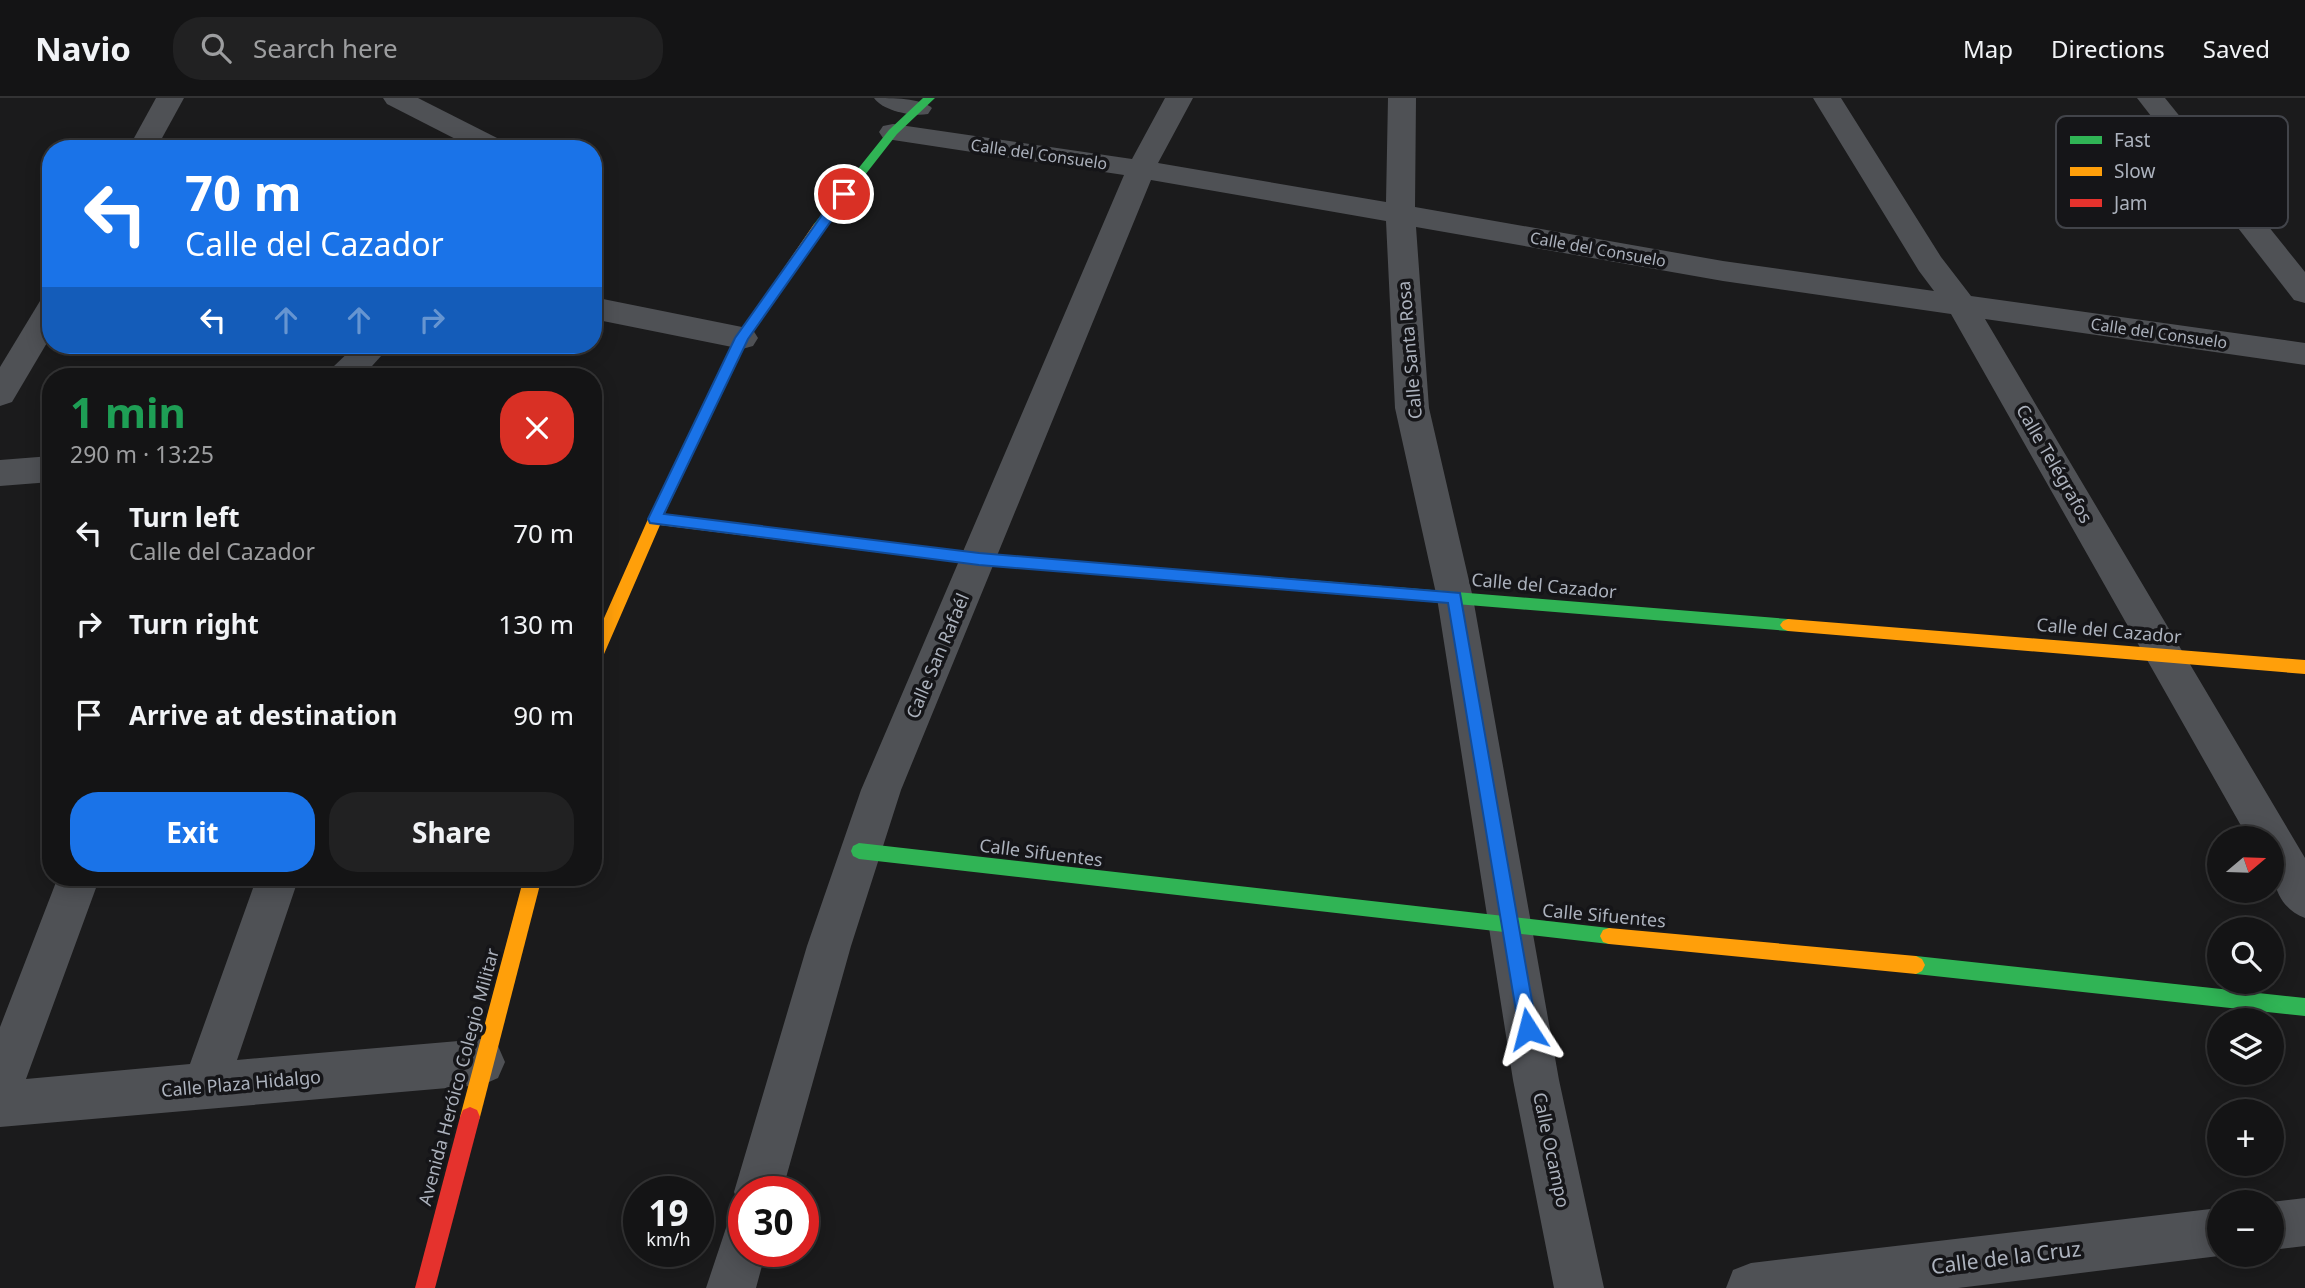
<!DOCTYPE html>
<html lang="en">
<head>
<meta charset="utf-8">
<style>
	body { margin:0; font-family:"Noto Sans",sans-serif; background:#212122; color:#f1f3f6; height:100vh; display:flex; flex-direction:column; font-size:26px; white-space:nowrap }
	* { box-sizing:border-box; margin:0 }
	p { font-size:23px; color:#9d9ea0 }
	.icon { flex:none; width:38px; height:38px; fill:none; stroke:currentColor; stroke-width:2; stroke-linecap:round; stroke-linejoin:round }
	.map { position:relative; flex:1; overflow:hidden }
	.side { position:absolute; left:42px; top:270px; width:560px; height:518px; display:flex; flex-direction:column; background:#141415; border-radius:28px; box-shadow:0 4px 18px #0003,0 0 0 2px #333334 }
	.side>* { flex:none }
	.banner { position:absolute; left:42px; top:42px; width:560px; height:214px; border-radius:28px; box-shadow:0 4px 18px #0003,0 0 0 2px #333334; background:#1a73e8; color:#fff; overflow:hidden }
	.needle { width:46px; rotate:71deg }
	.controls { position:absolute; left:2207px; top:728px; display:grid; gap:14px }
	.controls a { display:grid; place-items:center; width:77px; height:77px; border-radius:50%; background:#141415; box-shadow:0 4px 18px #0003,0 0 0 2px #333334; font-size:35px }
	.speed { position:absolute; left:623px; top:1078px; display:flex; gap:14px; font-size:35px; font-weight:700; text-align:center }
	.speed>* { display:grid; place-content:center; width:91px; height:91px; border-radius:50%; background:#141415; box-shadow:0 4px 18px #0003,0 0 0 2px #333334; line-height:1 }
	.speed small { font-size:18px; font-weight:400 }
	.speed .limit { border:10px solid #d22; background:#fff; color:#111 }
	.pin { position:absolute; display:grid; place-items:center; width:60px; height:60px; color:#fff; margin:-30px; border:4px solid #fff; border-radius:50%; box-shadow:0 2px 7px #0007 }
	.me { position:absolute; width:77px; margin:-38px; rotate:351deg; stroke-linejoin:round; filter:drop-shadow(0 0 5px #0008) }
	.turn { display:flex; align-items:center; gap:24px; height:147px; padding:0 28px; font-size:32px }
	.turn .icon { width:91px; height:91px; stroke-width:2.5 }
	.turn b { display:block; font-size:49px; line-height:60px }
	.lanes { display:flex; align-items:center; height:66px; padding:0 28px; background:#0003; justify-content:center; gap:35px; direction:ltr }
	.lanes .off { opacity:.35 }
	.round { display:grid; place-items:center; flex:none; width:74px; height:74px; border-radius:28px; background:#212122 }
	.summary { display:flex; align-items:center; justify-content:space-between; height:119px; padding:0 28px }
	h1 { font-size:42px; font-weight:700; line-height:52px; color:#1e9e55 }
	.primary-button { display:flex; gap:14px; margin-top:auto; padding:14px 28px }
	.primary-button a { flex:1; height:80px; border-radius:28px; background:#1a73e8; color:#fff; font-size:28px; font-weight:700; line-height:80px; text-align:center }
	.primary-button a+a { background:#212122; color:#f1f3f6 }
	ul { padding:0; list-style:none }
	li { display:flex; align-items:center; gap:21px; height:91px; padding:0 28px }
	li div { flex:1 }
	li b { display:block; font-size:26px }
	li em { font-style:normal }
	header { display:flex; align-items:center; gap:42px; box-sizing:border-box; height:98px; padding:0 35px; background:#141415; border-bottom:2px solid #333334 }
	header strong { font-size:33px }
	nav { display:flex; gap:38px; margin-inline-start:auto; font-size:24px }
	.search { width:490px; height:63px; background:#212122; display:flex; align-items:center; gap:18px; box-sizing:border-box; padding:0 24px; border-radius:28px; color:#9d9ea0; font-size:26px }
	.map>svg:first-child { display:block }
</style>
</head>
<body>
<header>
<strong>Navio</strong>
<div class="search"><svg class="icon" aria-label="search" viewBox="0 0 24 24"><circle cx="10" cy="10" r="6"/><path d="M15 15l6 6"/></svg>Search here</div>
<nav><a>Map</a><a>Directions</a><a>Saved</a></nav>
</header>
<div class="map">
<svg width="2305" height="1190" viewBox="0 0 2305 1190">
	<rect width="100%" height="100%" fill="#1b1b1c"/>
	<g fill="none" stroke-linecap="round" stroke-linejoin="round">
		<!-- street -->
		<g fill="#4f5155" fill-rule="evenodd">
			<path d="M156,0H184L156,51H128Z"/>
			<path d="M383,0H418L501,42L505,48L503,51H475L387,6Z"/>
			<path d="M874,0C892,0 921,0 932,10L928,16C913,19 883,13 874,0Z"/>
			<path d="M1165,0H1193L1158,65L1386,104L1388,0H1416L1415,109L1723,163L1934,193L1919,173L1813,0H1841L1941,159L1971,198L2305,245V267L1985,221L2305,760V820C2270,806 2272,772 2272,740H2248L1951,216L1723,183L1416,129L1429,310L1473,500L1559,982L1604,1190H1554L1513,982L1437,500L1395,310L1386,123L1151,82L901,692L851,848L782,1094H744V1112L741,1111L734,1094L807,848L861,692L1124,77L893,42L883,40L879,34L883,28L893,26L1132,61Z"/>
			<path d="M2137,0H2165L2305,174V205L2294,202Z"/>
			<path d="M593,199L742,229L753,232L758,240L753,248L742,251L593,221Z"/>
			<path d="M51,200V238L12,304L0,308V269L40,203Z"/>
			<path d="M356,247H391L363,278H327L332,270Z"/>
			<path d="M51,358V384L0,388V362Z"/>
			<path d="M58,779H100L26,981L190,966L257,779H299L237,962L482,941L498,948L505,964L498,980L482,987L0,1029V929Z"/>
			<path d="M2305,1100V1148L2272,1152L2271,1104Z"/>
			<path d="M2219,1110V1157H2223L2219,1158L1958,1190H1726L1733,1172L1751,1165Z"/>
			<path d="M744,1120V1153H766L756,1190H706L727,1127Z"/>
		</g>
		<!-- fast -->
		<g fill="#30b455" fill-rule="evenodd">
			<path d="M923,0H935L897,36L822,132H814V126L889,32Z"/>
			<path d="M907,446L979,455L1788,521L1793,523L1796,527L1793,531L1788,533L979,467L902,456L900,452Z"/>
			<path d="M859,745L1609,830L1615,832L1618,838L1615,844L1609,846L859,761L853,758L851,753L853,748Z"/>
			<path d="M1916,858L2305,900V918L1916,876L1910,873L1907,867L1910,861Z"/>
		</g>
		<!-- slow -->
		<g fill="#ff9f0a" fill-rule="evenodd">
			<path d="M818,125L824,129L748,241L664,417L907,446L914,452L907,458L660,427L601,563L598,568L593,569V545L648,421L736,240L814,126Z"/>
			<path d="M1788,521L2305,562V576L1788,533L1783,531L1780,527L1783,523Z"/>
			<path d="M524,779H542L480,1019L477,1026L470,1029L463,1026L460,1019Z"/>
			<path d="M1609,830L1916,858L1922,861L1925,867L1922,873L1916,876L1609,846L1603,844L1600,838L1603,832Z"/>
		</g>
		<!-- jam -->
		<path fill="#e5322d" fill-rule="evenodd" d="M470,1009L477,1012L480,1019L435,1190H415L460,1019L463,1012Z"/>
	</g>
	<!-- route -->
	<path fill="#1a73e8" stroke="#114b97" stroke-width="2" d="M844,92L850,96L748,241L664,416L979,455L1460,495L1537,931L1535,937L1528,940L1522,937L1519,931L1448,505L979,467L650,425L648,421L735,240L839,93Z"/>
	<g text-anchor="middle" stroke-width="7" stroke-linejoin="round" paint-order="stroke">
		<!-- far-street labels -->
		<g font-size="16" fill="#acb2bd" stroke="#151518">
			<text transform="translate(1039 56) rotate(8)" y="6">Calle del Consuelo</text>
			<text transform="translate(1598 151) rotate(10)" y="6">Calle del Consuelo</text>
			<text transform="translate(2159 235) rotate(8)" y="6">Calle del Consuelo</text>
		</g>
		<!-- street labels -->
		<g font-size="18" fill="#acb2bd" stroke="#151518">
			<text transform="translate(1410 252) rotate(-95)" y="6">Calle Santa Rosa</text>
			<text transform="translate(2054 366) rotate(60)" y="6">Calle Telégrafos</text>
			<text transform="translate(1544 488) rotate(5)" y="6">Calle del Cazador</text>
			<text transform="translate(2109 533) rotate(5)" y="6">Calle del Cazador</text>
			<text transform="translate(938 558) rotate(-67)" y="6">Calle San Rafaél</text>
			<text transform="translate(1041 755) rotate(7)" y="6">Calle Sifuentes</text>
			<text transform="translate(1604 818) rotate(5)" y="6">Calle Sifuentes</text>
			<text transform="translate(459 979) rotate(-75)" y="6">Avenida Heróico Colegio Militar</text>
			<text transform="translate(241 986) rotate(-5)" y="6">Calle Plaza Hidalgo</text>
			<text transform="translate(1551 1052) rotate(78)" y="6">Calle Ocampo</text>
		</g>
		<!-- near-street labels -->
		<g font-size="21" fill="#acb2bd" stroke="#151518">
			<text transform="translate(2006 1160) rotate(-7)" y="7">Calle de la Cruz</text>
		</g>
	</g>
	<!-- legend -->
	<rect x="2056" y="18" width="232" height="112" rx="10" fill="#151518" stroke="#42444a" stroke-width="2"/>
	<rect x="2070" y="38" width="32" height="8" fill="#30b455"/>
	<rect x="2070" y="69" width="32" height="9" fill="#ff9f0a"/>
	<rect x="2070" y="101" width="32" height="8" fill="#e5322d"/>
	<g font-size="19" fill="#acb2bd">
		<text x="2114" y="49">Fast</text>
		<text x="2114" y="80">Slow</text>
		<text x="2114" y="112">Jam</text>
	</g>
</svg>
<div class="controls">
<a><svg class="needle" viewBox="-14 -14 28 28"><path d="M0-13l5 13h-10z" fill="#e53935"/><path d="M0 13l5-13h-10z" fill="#9d9ea0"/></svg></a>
<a><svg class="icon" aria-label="search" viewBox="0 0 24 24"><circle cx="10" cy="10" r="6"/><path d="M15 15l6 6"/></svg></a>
<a><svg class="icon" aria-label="layers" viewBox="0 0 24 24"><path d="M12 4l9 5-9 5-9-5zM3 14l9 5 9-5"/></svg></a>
<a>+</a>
<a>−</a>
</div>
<div class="speed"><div>19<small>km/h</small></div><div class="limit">30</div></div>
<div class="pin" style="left:844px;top:96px;background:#d93025"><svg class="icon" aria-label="arrive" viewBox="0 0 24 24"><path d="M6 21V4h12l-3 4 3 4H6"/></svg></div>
<svg class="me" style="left:1528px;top:931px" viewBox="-20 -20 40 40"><path d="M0-17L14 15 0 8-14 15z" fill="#1a73e8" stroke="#fff" stroke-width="4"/></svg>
<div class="banner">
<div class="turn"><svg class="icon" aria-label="left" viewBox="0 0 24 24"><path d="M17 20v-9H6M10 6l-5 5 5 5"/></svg><div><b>70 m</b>Calle del Cazador</div></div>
<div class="lanes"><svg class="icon" aria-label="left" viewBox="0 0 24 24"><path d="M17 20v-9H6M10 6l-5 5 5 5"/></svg><svg class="icon off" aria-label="ahead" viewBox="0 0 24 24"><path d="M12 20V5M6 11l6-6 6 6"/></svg><svg class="icon off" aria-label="ahead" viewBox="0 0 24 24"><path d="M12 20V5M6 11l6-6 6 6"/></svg><svg class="icon off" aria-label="right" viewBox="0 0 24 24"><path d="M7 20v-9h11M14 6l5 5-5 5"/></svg></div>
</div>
<section class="side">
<div class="summary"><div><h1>1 min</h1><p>290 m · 13:25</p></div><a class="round" style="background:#d93025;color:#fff"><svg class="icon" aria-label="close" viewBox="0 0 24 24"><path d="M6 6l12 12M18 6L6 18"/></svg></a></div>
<ul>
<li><svg class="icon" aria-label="left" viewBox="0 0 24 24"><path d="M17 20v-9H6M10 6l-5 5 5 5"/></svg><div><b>Turn left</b><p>Calle del Cazador</p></div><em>70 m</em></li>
<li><svg class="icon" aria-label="right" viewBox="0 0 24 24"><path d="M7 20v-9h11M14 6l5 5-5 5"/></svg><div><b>Turn right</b></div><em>130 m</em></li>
<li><svg class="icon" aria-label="arrive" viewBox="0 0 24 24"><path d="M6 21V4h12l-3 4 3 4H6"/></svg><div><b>Arrive at destination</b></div><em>90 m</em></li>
</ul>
<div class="primary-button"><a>Exit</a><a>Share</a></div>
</section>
</div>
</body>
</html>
